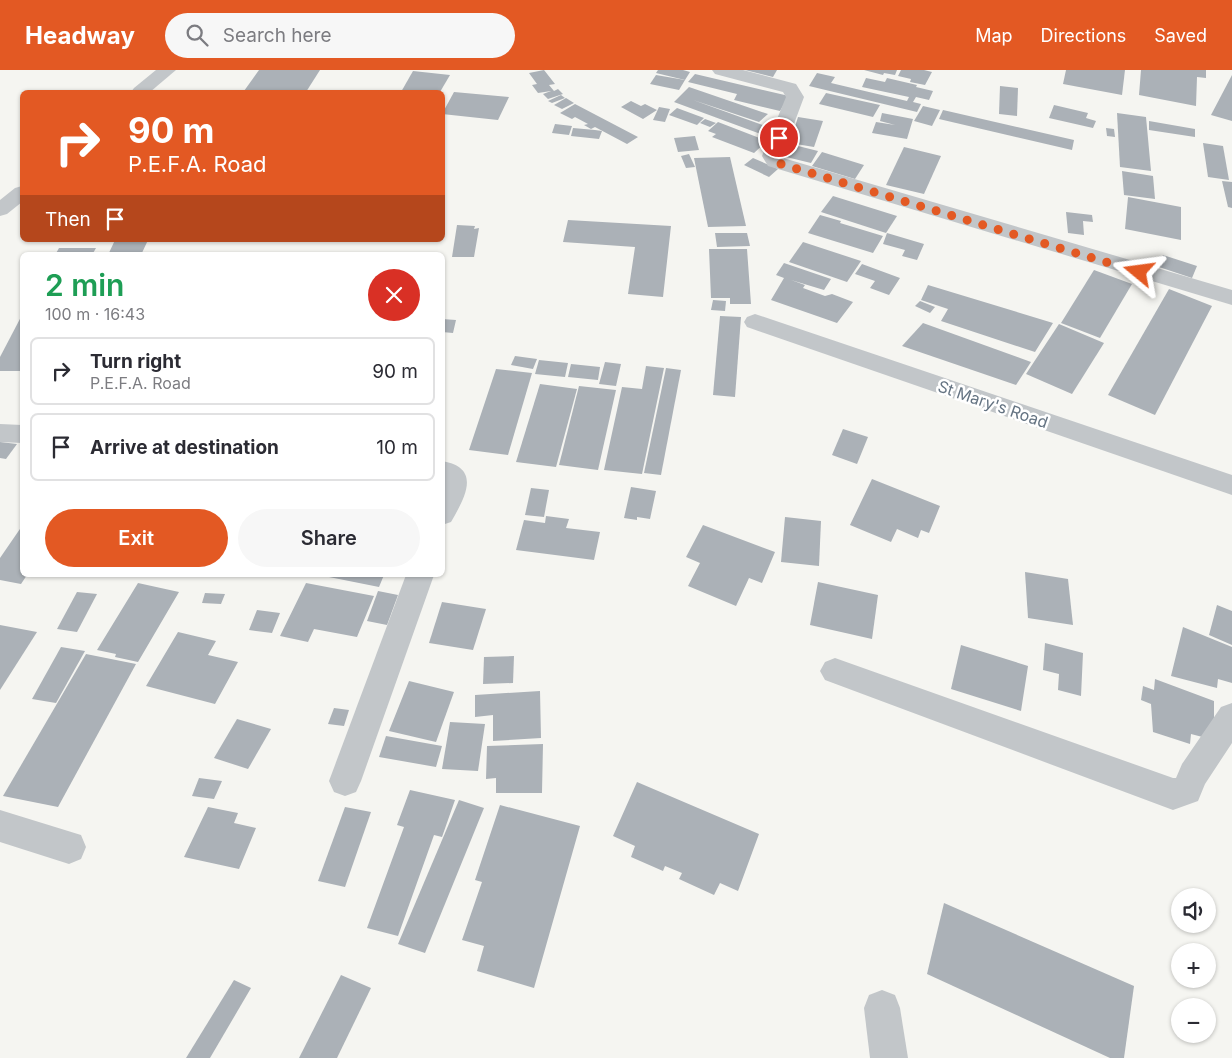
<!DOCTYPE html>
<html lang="en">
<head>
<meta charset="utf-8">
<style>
	body { margin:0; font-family:Inter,sans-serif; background:#f7f7f7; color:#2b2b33; height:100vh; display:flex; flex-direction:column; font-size:19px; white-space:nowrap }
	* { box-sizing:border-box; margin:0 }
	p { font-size:16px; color:#7c7c81 }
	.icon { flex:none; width:28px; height:28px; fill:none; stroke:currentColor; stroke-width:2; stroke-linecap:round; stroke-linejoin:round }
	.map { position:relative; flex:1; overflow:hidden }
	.panel { position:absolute; left:20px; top:182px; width:425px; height:325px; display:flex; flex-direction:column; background:#fff; border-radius:8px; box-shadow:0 1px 4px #0004 }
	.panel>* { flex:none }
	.hud { position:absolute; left:20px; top:20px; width:425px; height:152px; border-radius:8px; box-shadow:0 1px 4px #0004; background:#e35923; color:#fff; overflow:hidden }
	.buttons { position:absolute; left:1171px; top:818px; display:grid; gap:10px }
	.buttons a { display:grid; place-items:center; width:45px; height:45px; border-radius:50%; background:#fff; box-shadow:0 1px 4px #0004; font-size:25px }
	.pin { position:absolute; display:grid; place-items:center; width:42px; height:42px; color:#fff; margin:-21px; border:2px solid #fff; border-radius:50%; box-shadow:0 1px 5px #0007 }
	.me { position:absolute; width:55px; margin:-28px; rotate:286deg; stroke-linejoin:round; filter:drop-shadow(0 0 4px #0008) }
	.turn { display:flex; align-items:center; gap:18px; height:105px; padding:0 25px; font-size:22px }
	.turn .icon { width:65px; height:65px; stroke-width:2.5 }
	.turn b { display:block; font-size:35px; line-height:42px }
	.then { display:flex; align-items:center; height:48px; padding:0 25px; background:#0003; gap:10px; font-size:19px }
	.round { display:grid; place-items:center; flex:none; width:52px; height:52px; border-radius:26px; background:#f7f7f7 }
	.head { display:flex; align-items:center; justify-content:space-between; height:85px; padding:0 25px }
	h1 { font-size:30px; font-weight:600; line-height:38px; color:#1e9e55 }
	.button { display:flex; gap:10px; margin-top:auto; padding:10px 25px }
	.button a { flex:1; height:58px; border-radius:30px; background:#e35923; color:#fff; font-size:20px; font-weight:600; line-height:58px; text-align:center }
	.button a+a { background:#f7f7f7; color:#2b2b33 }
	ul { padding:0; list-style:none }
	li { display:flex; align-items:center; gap:15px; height:68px; margin:0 10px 8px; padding:0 15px; border:2px solid #e1e1e2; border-radius:8px }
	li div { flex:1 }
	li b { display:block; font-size:19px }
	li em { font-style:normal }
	header { display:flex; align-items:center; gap:30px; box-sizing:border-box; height:70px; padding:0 25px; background:#e35923; color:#fff }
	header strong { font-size:24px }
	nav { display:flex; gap:28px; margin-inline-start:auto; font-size:18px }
	.search { width:350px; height:45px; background:#f7f7f7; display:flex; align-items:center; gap:12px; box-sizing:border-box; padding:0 18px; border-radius:28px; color:#7c7c81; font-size:19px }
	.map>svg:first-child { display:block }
</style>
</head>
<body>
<header>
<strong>Headway</strong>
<div class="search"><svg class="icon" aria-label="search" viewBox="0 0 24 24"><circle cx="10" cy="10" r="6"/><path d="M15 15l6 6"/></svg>Search here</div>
<nav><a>Map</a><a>Directions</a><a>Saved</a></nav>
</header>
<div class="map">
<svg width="1232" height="988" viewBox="0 0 1232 988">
	<rect width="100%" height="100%" fill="#f5f5f1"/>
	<!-- building -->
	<g fill="#abb1b7">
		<path d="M259,0H320L306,22L244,21Z"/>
		<path d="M544,0L555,14L549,15L554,21L558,19L563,24L548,29L543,24L551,21L538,23L532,15L537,14L529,3Z"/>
		<path d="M658,0H683L690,2L685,10L656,3Z"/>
		<path d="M745,0H777L773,7Z"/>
		<path d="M864,0H897L895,5L884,3L883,5Z"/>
		<path d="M901,0H924L932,2L925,15L910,12L911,9L898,6Z"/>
		<path d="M1066,0H1125L1122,25L1063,14Z"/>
		<path d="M1141,0H1206V8L1197,7L1196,36L1139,25Z"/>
		<path d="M413,1L450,5L440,22H401Z"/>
		<path d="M817,3L835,7L831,13L907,31L909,27L862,17L866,8L885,12L887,8L917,15L916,17L933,21L929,30L916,27L913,32L921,34L917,42L809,16Z"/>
		<path d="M695,4L789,26L780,41L734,30L737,24L688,12Z"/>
		<path d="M656,5L685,10L679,20L650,14Z"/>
		<path d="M1232,5V51L1211,45Z"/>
		<path d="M1000,16L1018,18L1017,46L999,44Z"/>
		<path d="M689,17L768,44L759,52L693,30L774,59L766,66L674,32Z"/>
		<path d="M454,22L509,27L498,50L442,44Z"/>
		<path d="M826,23L880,35L873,47L819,34Z"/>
		<path d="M561,25L565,28L552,33L548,31Z"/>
		<path d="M566,28L574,33L562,39L554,35Z"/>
		<path d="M631,31L641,36L645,34L657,40L643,49L621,37Z"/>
		<path d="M575,34L638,67L627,74L595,57L591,59L584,55L588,54L575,47L572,49L560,43Z"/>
		<path d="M1054,35L1088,43L1086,48L1096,51L1093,58L1049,48Z"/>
		<path d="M923,36L940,40L932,56L914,51Z"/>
		<path d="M659,37L670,39L665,52L653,50Z"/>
		<path d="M677,38L704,48L697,55L669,45Z"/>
		<path d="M943,40L1074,70L1072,80L939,49Z"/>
		<path d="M882,43L913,49L907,69L872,63L876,52L895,55L880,51Z"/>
		<path d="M1117,43L1146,47L1151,101L1120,97Z"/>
		<path d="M798,47L823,51L814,77L790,73Z"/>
		<path d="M705,49L716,53L710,57L700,53Z"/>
		<path d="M1149,51L1195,59V67L1149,60Z"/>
		<path d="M718,52L767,71L754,83L712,67L716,64L708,61Z"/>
		<path d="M555,54L572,56L569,65L552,63Z"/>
		<path d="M573,58L595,60L602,61L599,69L571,66Z"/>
		<path d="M1106,58L1114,59L1115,67L1107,66Z"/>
		<path d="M695,66L699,80L678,82L674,68Z"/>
		<path d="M1203,73L1223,76L1229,110L1208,107Z"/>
		<path d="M790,74L818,81L811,93L782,86Z"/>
		<path d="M904,77L941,86L924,124L886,115Z"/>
		<path d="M822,82L864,95L855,109L812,96Z"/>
		<path d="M689,84L695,97L686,98L681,86Z"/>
		<path d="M730,87L746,156L708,157L694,88Z"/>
		<path d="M753,88L778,99L769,107L744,95Z"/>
		<path d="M1122,101L1153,106L1155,129L1124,125Z"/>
		<path d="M1222,111L1232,112V138L1228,137Z"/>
		<path d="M833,126L897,146L886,163L821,142Z"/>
		<path d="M1128,127L1181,137V170L1125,159Z"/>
		<path d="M1066,142L1092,145L1093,152L1083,151L1084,165L1068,163Z"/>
		<path d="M820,145L841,151L840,153L883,166L873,183L808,163Z"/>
		<path d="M568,150L671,156L663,227L628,224L635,177L563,172Z"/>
		<path d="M457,155L475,156L474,159L479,158L474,187H452Z"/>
		<path d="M715,163H747L750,176L717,177Z"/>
		<path d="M887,163L924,174L917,190L902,186L905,180L883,174Z"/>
		<path d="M115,170H148L141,185H108Z"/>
		<path d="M803,172L861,191L847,212L789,192Z"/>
		<path d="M59,178H96L92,185H55Z"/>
		<path d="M709,179H747L751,234H730V228H711Z"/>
		<path d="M1163,185L1197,196L1192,208L1159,197Z"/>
		<path d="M784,193L831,209L824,220L791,210L805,215L803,218L825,226L832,224L853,232L837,253L771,230L784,208L776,205Z"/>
		<path d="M862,194L900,208L889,225L870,218L875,211L855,204Z"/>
		<path d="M1094,200L1132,214L1100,268L1061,253Z"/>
		<path d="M928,215L1053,253L1035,282L941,251L948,239L921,230Z"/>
		<path d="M1169,219L1212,236L1155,345L1108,325Z"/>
		<path d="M713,230L726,231L725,241L711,240Z"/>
		<path d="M920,231L935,237L930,243L915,236Z"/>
		<path d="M22,245V301H0V287Z"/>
		<path d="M720,246L741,247L735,327L713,325Z"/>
		<path d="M442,249L456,250L453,263L442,262L444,254H442Z"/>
		<path d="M923,253L1031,292L1016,315L902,276Z"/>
		<path d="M1059,254L1104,273L1072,324L1026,304Z"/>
		<path d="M515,286L537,289L533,299L511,295Z"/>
		<path d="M539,290L568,293L565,307L535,304Z"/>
		<path d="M605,292L621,294L616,316L599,314Z"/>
		<path d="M571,294L600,297L598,310L568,307Z"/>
		<path d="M646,296L664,298L642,404L604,400L622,317L642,319Z"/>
		<path d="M666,298L681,300L661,405L644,403Z"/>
		<path d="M496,299L532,303L508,385L469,380Z"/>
		<path d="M540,314L577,319L556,397L516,392Z"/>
		<path d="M579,316L616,320L598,400L559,395Z"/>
		<path d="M843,359L868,367L857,394L832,385Z"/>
		<path d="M0,372L17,374L6,389L0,388Z"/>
		<path d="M872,409L940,436L929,463L921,460L918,468L897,459L891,472L850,455Z"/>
		<path d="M631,417L656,421L650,449L637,447V450L624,448Z"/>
		<path d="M531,418L549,420L544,447L525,445Z"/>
		<path d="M546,446L569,449L566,458L600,462L594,490L516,480L524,450L545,453Z"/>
		<path d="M785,447L821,451L819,496L781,492Z"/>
		<path d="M703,455L775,482L762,513L749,508L736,536L688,516L700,493L686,487Z"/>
		<path d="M22,456V505H27L21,514L0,510V488Z"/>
		<path d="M1025,502L1068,509L1073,555L1028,548Z"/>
		<path d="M319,505H384L379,517Z"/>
		<path d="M818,512L878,525L872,569L810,555Z"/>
		<path d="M138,513L179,522L138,592L115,587L116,584L97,580Z"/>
		<path d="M306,513L374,526L357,567L314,559L308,572L280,566Z"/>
		<path d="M378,521L398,525L387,555L367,551Z"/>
		<path d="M77,522L97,524L77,562L57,559Z"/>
		<path d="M205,523L225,524L221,534L202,533Z"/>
		<path d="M442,532L486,539L473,580L429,573Z"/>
		<path d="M1217,535L1232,541V575L1209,565Z"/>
		<path d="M257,540L280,543L272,563L249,560Z"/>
		<path d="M0,555L37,562L0,620Z"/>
		<path d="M1183,557L1232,577V613L1218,609L1217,618L1171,606Z"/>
		<path d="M178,562L216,571L208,585L238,592L215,634L146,616Z"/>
		<path d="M1045,573L1083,583L1081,626L1058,620L1059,604L1043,600Z"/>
		<path d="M961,575L1028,596L1021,641L951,619Z"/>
		<path d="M61,577L85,581L56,633L32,629Z"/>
		<path d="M86,584L136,594L58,737L3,726Z"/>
		<path d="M514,586L513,613L483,614L484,587Z"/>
		<path d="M1155,609L1214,631V670L1191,664L1190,674L1153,662L1151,634L1141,630L1143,616L1154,620Z"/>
		<path d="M409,611L454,622L436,672L389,661Z"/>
		<path d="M540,621L541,668L493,671V645L475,647V625Z"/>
		<path d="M334,638L349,640L344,656L328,654Z"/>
		<path d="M237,649L271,659L248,699L214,688Z"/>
		<path d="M450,652L485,654L478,701L442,699Z"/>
		<path d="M386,666L442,676L436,697L379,687Z"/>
		<path d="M543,674L542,723H496V708L486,709L487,676Z"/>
		<path d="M199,708L222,711L214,729L192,726Z"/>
		<path d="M637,712L759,764L738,821L720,813L714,825L679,809L682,803L665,796L663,801L631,787L635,776L613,766Z"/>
		<path d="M410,720L455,730L442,767L434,765L398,866L367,858L404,757L397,755Z"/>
		<path d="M459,730L484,738L425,883L398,874Z"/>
		<path d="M500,735L580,756L534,918L477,901L484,876L462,870L482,812L475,810Z"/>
		<path d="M208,737L238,743L234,753L256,758L239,799L184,787Z"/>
		<path d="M345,737L371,742L345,817L318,811Z"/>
		<path d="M944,833L1134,916L1124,988H1110L927,904Z"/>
		<path d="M341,905L371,918L337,988H299Z"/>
		<path d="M234,910L251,918L210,988H186Z"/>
	</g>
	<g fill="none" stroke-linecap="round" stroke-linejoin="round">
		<!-- minor -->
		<g fill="#c2c6c9" fill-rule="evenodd">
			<path d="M156,0H176L150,22H131L134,18Z"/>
			<path d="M712,0H743L796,14L804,27L782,86L783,88L1232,220V235L768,96L762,86L786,27L783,22L715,4Z"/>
			<path d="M22,116V132L7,144L0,146V130L15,118Z"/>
			<path d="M755,244L1232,405V425L747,257L744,252L747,247Z"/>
			<path d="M0,354L22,355V373L0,372Z"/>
			<path d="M442,391C483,398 464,429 451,452L442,455Z"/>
			<path d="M406,505H434L361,711L356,722L345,726L334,722L329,711Z"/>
			<path d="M835,588L1173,708H1176L1182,694L1221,637L1232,633V673L1205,714L1198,731L1173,740L825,610L820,601L825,592Z"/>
			<path d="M0,740L81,765L86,777L81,789L69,794L0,772Z"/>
			<path d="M882,920L895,925L900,938L908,988H870L864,938L869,925Z"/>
		</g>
	</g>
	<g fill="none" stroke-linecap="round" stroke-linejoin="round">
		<!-- route -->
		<path stroke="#e35923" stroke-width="9" stroke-dasharray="0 16.2" d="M779,68L772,86L775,92L781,94L1139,202"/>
	</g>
	<g text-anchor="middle" stroke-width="5" stroke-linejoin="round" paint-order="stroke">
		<!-- street labels -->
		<g font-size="16" fill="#647382" stroke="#fff">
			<text transform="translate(993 334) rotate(19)" y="6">St Mary's Road</text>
		</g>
	</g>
</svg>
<div class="buttons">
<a><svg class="icon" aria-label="sound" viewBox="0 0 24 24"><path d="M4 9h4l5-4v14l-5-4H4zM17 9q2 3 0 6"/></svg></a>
<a>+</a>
<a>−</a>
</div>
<div class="pin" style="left:779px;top:68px;background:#d93025"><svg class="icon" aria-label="arrive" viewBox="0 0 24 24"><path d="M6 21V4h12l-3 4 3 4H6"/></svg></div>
<svg class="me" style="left:1139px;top:202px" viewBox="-20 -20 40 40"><path d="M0-17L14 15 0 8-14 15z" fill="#e35923" stroke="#fff" stroke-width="4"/></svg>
<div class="hud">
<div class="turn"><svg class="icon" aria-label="right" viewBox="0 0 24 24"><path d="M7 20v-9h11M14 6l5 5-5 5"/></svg><div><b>90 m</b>P.E.F.A. Road</div></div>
<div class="then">Then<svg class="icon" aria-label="arrive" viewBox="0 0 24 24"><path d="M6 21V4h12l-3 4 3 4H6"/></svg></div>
</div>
<section class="panel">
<div class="head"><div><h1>2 min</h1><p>100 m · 16:43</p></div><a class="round" style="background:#d93025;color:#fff"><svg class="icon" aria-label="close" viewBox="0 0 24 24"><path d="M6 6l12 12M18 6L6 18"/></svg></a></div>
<ul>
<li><svg class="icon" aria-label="right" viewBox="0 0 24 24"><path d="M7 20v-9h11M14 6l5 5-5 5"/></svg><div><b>Turn right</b><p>P.E.F.A. Road</p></div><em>90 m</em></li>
<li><svg class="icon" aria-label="arrive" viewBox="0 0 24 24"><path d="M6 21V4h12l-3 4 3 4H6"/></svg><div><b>Arrive at destination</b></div><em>10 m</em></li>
</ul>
<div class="button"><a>Exit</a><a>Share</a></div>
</section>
</div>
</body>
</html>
